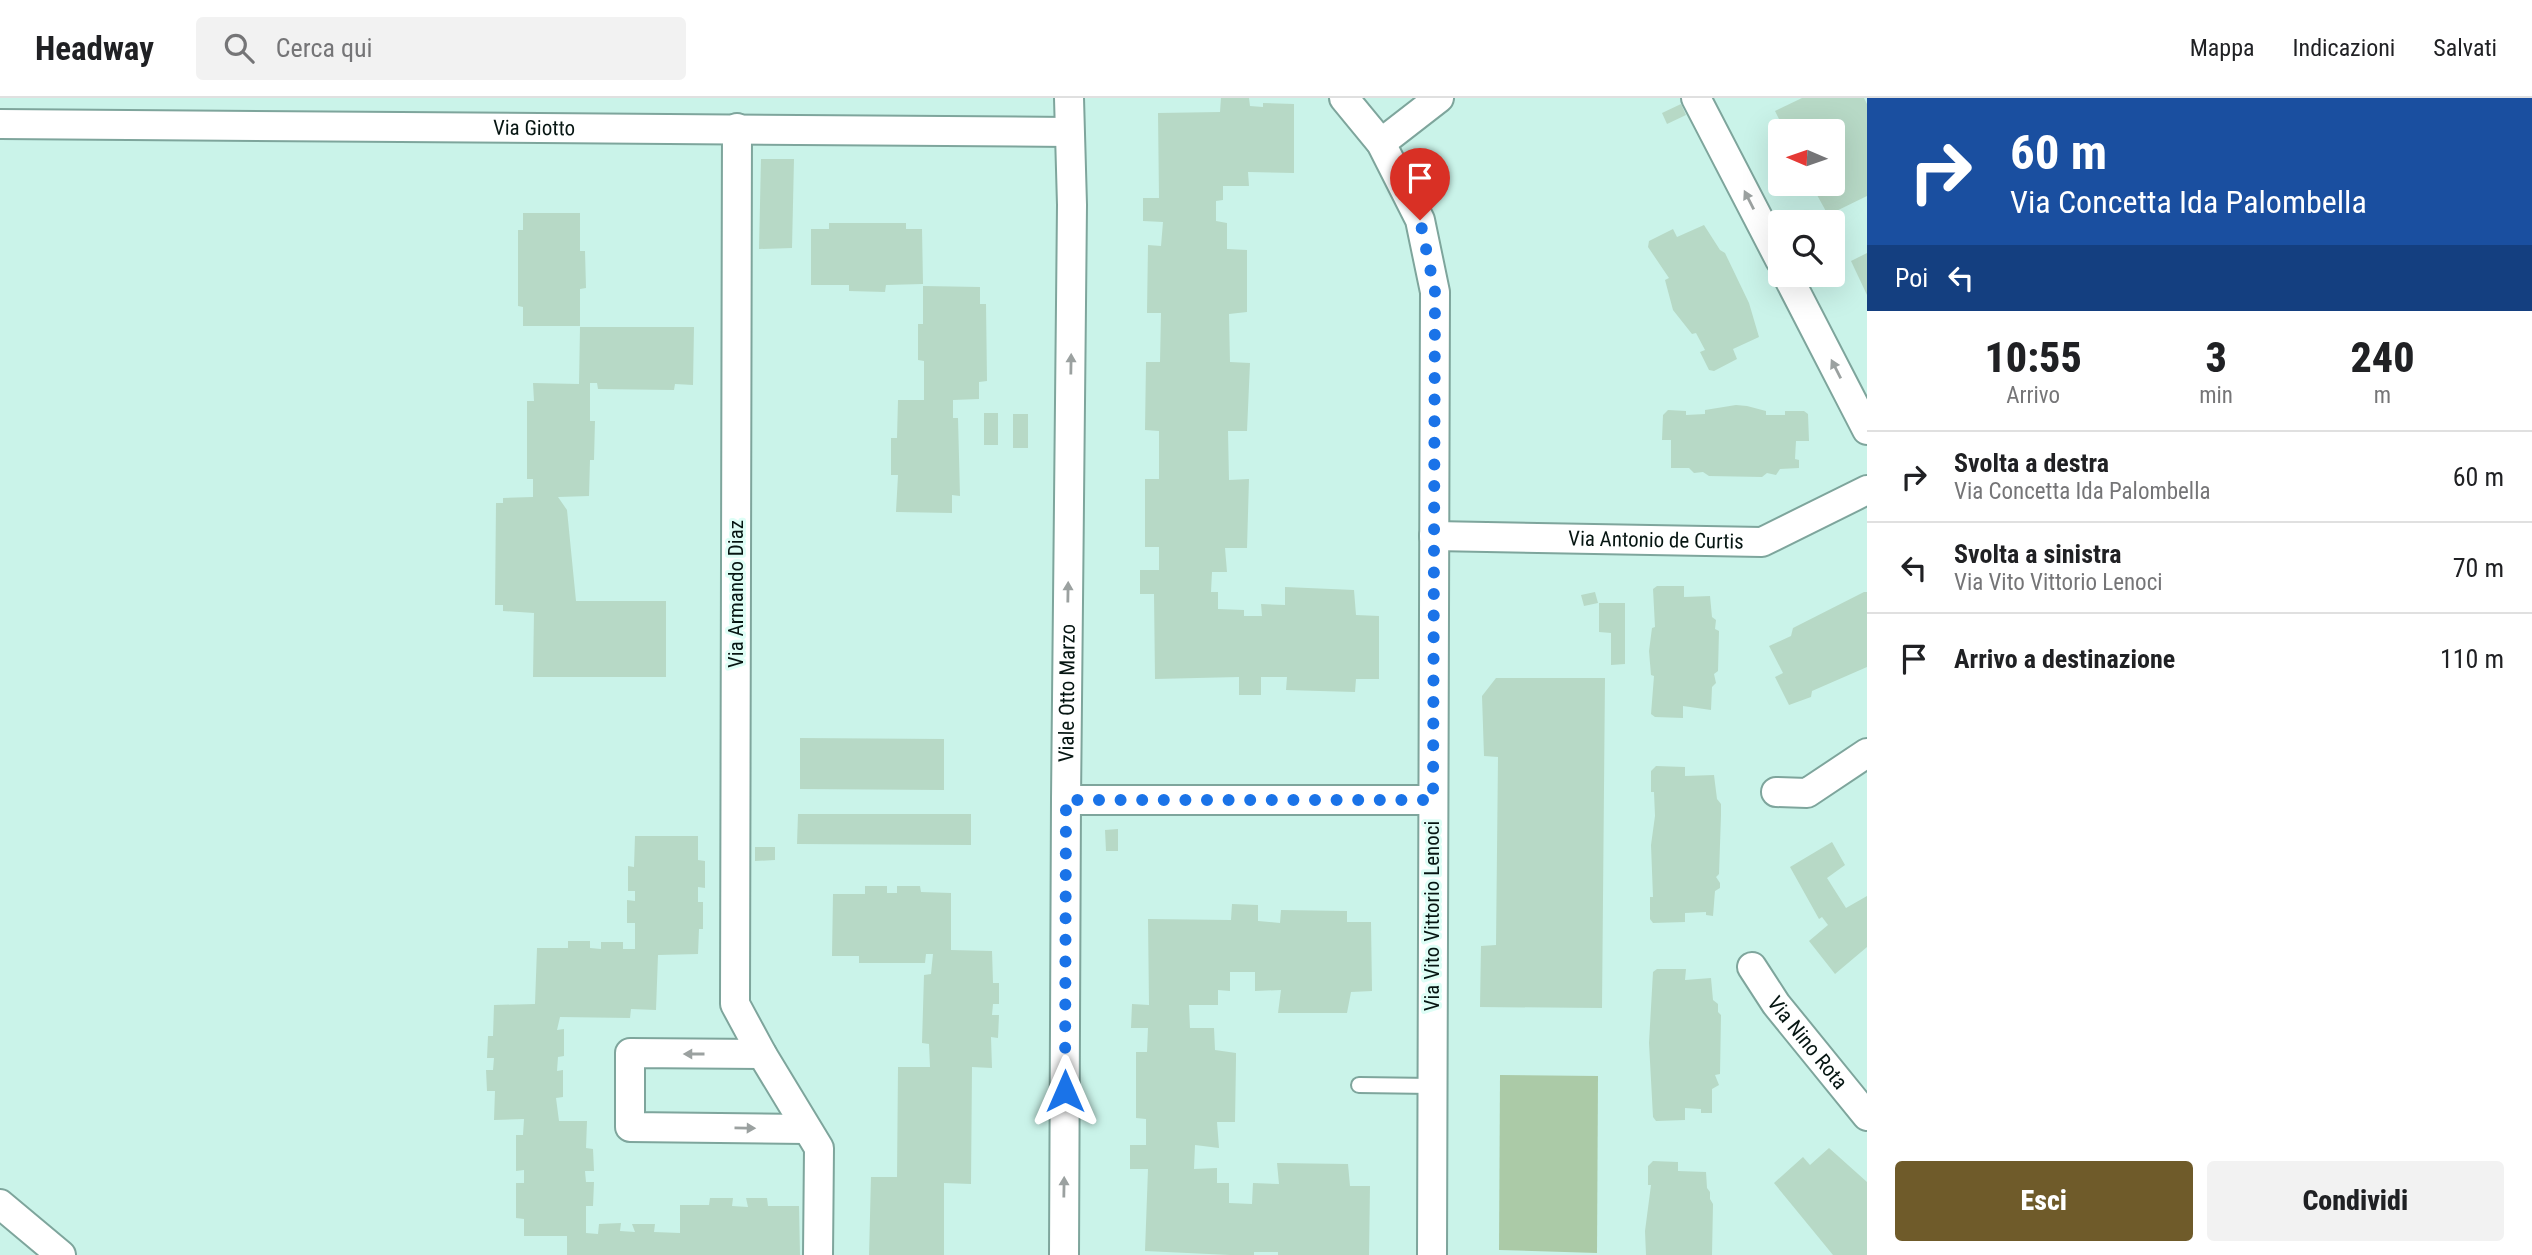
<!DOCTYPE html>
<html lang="it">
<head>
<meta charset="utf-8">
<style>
	body { margin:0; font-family:"Roboto Condensed",sans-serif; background:#f2f2f2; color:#202124; height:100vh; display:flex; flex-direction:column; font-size:26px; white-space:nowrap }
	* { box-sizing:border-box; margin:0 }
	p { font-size:23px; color:#757577 }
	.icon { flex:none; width:38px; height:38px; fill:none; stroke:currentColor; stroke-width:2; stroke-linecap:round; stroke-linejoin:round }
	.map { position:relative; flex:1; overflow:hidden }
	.sheet { display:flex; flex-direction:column; background:#fff; width:665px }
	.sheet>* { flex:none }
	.hud { background:#1a4fa0; color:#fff; overflow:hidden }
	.needle { width:46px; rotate:272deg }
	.tools { position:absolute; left:1768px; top:21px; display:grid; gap:14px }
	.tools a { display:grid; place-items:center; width:77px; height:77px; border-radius:7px; background:#fff; box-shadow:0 7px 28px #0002; font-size:35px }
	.pin { position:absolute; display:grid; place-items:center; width:60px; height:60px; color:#fff; margin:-72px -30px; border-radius:50% 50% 50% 0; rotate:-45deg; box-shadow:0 0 7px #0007 }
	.pin .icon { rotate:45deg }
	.me { position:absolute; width:77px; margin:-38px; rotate:0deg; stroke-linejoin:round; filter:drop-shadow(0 0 5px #0008) }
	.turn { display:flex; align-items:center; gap:24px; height:147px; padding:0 28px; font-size:32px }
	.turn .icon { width:91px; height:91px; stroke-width:2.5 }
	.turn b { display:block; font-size:49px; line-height:60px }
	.then { display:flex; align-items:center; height:66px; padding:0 28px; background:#0003; gap:14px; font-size:26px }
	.eta { display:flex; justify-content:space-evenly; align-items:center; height:119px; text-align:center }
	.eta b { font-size:42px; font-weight:800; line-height:49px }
	.button { display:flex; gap:14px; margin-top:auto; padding:14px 28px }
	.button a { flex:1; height:80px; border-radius:7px; background:#6f5b2a; color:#fff; font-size:28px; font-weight:800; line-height:80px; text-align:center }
	.button a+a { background:#f2f2f2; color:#202124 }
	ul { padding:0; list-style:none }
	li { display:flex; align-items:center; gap:21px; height:91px; padding:0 28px; border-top:2px solid #e0e0e0 }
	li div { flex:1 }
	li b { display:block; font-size:26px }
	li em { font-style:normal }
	header { display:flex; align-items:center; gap:42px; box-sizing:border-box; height:98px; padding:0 35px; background:#fff; border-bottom:2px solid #e0e0e0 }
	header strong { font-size:33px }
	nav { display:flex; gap:38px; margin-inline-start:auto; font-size:24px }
	.search { width:490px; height:63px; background:#f2f2f2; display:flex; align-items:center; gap:18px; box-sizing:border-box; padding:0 24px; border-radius:7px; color:#757577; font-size:26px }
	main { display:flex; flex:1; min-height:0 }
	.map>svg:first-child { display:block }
</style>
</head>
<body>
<header>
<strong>Headway</strong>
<div class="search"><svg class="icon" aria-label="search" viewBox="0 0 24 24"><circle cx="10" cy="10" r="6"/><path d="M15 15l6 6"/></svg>Cerca qui</div>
<nav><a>Mappa</a><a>Indicazioni</a><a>Salvati</a></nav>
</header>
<main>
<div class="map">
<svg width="1867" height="1157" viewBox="0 0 1867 1157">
	<rect width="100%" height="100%" fill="#caf3e9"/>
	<!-- green -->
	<path fill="#abcaa7" d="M1500,977L1598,978L1597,1155L1499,1152Z"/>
	<!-- building -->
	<g fill="#b7d9c6">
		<path d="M1221,0H1249L1250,8L1263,9V5L1294,6V75L1248,74L1249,88H1223V102L1216,103V123L1227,125V151L1247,152V214L1229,216L1230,264L1250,265L1247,333H1228L1229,382L1249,381L1247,450H1225L1227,474H1212L1211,494H1218V511L1244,512V518H1262L1261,506L1285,507V489L1354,492L1356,517L1379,518V581H1356L1355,594L1286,592L1287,579H1261V597H1239V579L1155,581L1154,496H1140V472H1159V449H1145V381H1159V333L1145,332L1146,264H1160L1161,215H1147L1148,147L1161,148L1163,124L1143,123V100H1159L1158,15L1220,14Z"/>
		<path d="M1802,0H1864L1867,6V98L1828,117L1811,86H1832V33H1785L1775,13Z"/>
		<path d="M1681,6L1686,17L1667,26L1662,15Z"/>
		<path d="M761,61H794L792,150L759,151Z"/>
		<path d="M523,115H580V153H585L586,190L580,191V228H523V209L518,208V132H523Z"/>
		<path d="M829,125H906V131H922L923,186L886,187L885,194L849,193V187H811V131H829Z"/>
		<path d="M1704,127L1720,152L1725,155L1749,205L1759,239L1733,251L1737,261L1714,273L1709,272L1700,254L1705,252L1696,235L1692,236L1673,212L1665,182L1669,180L1648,149L1649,143L1673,131L1677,139Z"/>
		<path d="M1867,155V197L1851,163Z"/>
		<path d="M923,188L980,189V206H986L987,283L979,284V301L953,302V320H958L960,398L952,397V415L896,414L898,377H891V340H897L898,302H924V263L918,262V226H923Z"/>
		<path d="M580,229H694L693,287L675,286L674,292L598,291L597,285H590V323H595L594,362H590L589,398L558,399L567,412L576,503H666V579H533L534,515L503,513V507H495L496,405H503V400L533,399V381H527V303H534L533,285L579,286Z"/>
		<path d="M1736,307L1747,308L1766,313V317H1785V313H1804L1808,316L1809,343H1796L1795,361L1799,362V370L1780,371L1776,377L1767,375L1762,379L1709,378L1703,374L1694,375L1689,370H1671V342H1662L1663,317L1668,312L1686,313V317L1705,316V312Z"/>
		<rect x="984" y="315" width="14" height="32"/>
		<rect x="1013" y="316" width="15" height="34"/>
		<path d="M1657,488H1684V499L1710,498L1712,519L1716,522L1715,531L1719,533L1718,573L1714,576L1716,585L1712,589L1711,612L1683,608V620L1655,619L1651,616L1654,578L1651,577L1649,553L1652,530L1655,529L1653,491Z"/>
		<path d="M1595,494L1598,505L1584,508L1581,497Z"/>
		<path d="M1864,494H1867V569L1812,593L1811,599L1789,607L1775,579L1783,575L1769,548L1791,538L1793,530Z"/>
		<path d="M1599,505H1625V566L1611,567V535L1599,534Z"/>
		<path d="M1496,580H1605L1602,910L1480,909L1481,848L1496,847L1498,659L1484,658L1482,598Z"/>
		<path d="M800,640L944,641V692L800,691Z"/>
		<path d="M1656,668L1685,669V678L1714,677L1717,701L1721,706V717L1719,776L1716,779L1720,785V790L1715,793L1713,818L1706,817V814L1685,815V824L1653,825L1650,821V799H1653L1651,747L1655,718L1654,694H1651V673Z"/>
		<path d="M798,716H971V747L797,746Z"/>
		<path d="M1118,731V753H1106L1105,732Z"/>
		<path d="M635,738H698V762L705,763V790L698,789V804H703V831H699L698,856L658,857L656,912L631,911L630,920L560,919L557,932L564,931V958L558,959L557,973L563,972V999L556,1000L559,1023H587L586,1050L593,1051L594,1073H585L586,1084H594L593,1108H586V1135L598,1136L599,1126L621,1125L620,1133L635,1134L632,1126H655L654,1134L680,1135V1107H709L710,1100H733L732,1108L748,1109L746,1100H767L768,1108H799L800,1157H567V1138H524V1121L516,1120V1085H524V1072L516,1073V1037H523L524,1021L494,1022L495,993H487L486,972H493L494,960H487L488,938H493L494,907L535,906L537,850H568V843H590V850L601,851V844H623V851H635V825H627V802L635,803V793H628V768L634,769Z"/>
		<path d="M1832,744L1845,767L1827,780L1846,810L1867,798V849L1835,876L1809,843L1828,827L1822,819L1819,821L1790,769Z"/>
		<path d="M755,749H775V762L755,763Z"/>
		<path d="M865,788H887V795H897V788H920L921,794L951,795V852L992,853L993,885H999V906H993L992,917H999L998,940L991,939L992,970L972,969L971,1086L944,1085V1157H869L871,1079H897L898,969H930L929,946L922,945L924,877L931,876L933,856H926L925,865H859V858H832L833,796H865Z"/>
		<path d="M1232,806L1258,807V823L1280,825L1281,812L1347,813V824H1371L1372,893L1351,894L1347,915H1278L1281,892L1255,893V874H1230V893L1218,892V907H1189L1190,930H1214L1215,952L1236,955V962L1235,1024H1217L1219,1050L1195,1047L1194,1071L1217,1070V1085H1229V1105L1252,1106L1253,1085L1279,1086L1277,1065L1348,1066L1350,1088H1370L1369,1157H1278V1154H1254V1157H1230L1145,1153L1148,1071H1130V1047H1146V1021L1136,1020V954H1147L1148,930H1131L1132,906L1149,907L1148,821L1231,822Z"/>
		<path d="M1657,871H1686L1685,882L1711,880L1713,902L1718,906V914L1721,917L1720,976L1715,977L1719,987L1712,991V1015H1701V1011L1685,1010V1022L1656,1023L1653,1019L1649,945L1653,874Z"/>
		<path d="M1829,1050L1867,1084V1157H1833L1774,1085L1803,1059L1810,1067Z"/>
		<path d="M1653,1063L1678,1064V1073L1706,1074L1707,1090L1710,1094V1101L1713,1106L1712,1157H1646L1645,1133L1651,1087H1648V1068Z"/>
	</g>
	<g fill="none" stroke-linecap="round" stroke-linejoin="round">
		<!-- lane casing -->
		<g stroke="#7ea59c" stroke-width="18">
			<path id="lane" d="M1359,987L1432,988"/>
		</g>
		<!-- street casing -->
		<g stroke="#7ea59c" stroke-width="32">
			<g id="street">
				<path d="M1344,0L1381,45L1420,122L1435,194L1432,1157"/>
				<path d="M1696,0L1780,162"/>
				<path id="s1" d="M0,26L1069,34"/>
				<path d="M737,30L735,906L762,956L819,1050L818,1157"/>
				<path d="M1381,45L1439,0"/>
				<path d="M1787,177L1867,332"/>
				<path id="s2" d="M1434,438L1762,444L1867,392"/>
				<path d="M1776,694L1807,695L1867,655"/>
				<path d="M1066,702H1433"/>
				<path id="s3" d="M1752,869L1776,906L1867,1018"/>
				<path d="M762,956L630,955V1029L806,1031"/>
				<path d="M0,1106L61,1157"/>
				<path id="s4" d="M1064,1157L1066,702L1072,107L1069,0"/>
			</g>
		</g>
		<!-- lane -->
		<use href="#lane" stroke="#fff" stroke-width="14"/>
		<!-- street -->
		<use href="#street" stroke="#fff" stroke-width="28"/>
	</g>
	<!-- one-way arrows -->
	<defs><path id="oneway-solid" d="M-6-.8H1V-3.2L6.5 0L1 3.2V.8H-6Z" transform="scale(1.75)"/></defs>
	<g fill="#9ba1a0">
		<use href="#oneway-solid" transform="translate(1749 102) rotate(-117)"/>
		<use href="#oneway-solid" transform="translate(1071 266) rotate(-89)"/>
		<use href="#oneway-solid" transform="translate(1836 271) rotate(-117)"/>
		<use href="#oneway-solid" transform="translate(1068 494) rotate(-89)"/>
		<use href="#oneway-solid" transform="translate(694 956) rotate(-180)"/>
		<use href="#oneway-solid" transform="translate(745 1030) rotate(1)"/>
		<use href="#oneway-solid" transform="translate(1064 1089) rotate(-89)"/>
	</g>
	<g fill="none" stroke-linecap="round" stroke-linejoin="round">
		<!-- route -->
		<path stroke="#1a73e8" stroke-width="12" stroke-dasharray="0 21.6" d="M1065,993L1066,702H1433L1435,194L1420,122"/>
	</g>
	<g text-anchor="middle" stroke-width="6" stroke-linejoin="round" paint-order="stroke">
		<!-- street labels -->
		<g font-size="21" fill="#061512" stroke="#defef6">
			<text dy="7" stroke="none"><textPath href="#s1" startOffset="534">Via Giotto</textPath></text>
			<text dy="7" stroke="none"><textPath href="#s2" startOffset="222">Via Antonio de Curtis</textPath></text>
			<text transform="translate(736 496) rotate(-90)" y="7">Via Armando Diaz</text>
			<text dy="7" stroke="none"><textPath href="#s4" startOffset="562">Viale Otto Marzo</textPath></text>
			<text transform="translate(1432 818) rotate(-90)" y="7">Via Vito Vittorio Lenoci</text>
			<text dy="7" stroke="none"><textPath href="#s3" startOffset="94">Via Nino Rota</textPath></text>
		</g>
	</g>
</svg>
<div class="tools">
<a><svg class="needle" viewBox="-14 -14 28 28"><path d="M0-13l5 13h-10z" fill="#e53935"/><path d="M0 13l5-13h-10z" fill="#757577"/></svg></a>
<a><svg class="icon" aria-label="search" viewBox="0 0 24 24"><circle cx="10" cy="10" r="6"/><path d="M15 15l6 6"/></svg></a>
</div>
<div class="pin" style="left:1420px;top:122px;background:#d93025"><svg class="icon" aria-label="arrive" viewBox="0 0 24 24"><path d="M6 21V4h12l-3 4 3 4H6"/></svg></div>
<svg class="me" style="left:1065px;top:993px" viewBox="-20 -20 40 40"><path d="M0-17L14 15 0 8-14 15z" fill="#1a73e8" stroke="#fff" stroke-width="4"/></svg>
</div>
<section class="sheet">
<div class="hud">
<div class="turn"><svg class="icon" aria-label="right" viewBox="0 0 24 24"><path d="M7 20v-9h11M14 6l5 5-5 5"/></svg><div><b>60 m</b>Via Concetta Ida Palombella</div></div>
<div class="then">Poi<svg class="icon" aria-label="left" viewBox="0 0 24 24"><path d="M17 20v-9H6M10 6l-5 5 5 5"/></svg></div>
</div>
<div class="eta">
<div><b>10:55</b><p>Arrivo</p></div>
<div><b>3</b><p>min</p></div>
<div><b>240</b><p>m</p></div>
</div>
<ul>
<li><svg class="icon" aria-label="right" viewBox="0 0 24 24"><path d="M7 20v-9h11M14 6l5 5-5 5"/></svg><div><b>Svolta a destra</b><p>Via Concetta Ida Palombella</p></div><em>60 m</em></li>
<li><svg class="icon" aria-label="left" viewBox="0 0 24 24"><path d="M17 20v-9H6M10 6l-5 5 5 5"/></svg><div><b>Svolta a sinistra</b><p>Via Vito Vittorio Lenoci</p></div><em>70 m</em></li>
<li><svg class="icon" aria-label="arrive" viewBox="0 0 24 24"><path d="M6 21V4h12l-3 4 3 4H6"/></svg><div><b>Arrivo a destinazione</b></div><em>110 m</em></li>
</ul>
<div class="button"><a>Esci</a><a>Condividi</a></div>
</section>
</main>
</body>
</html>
